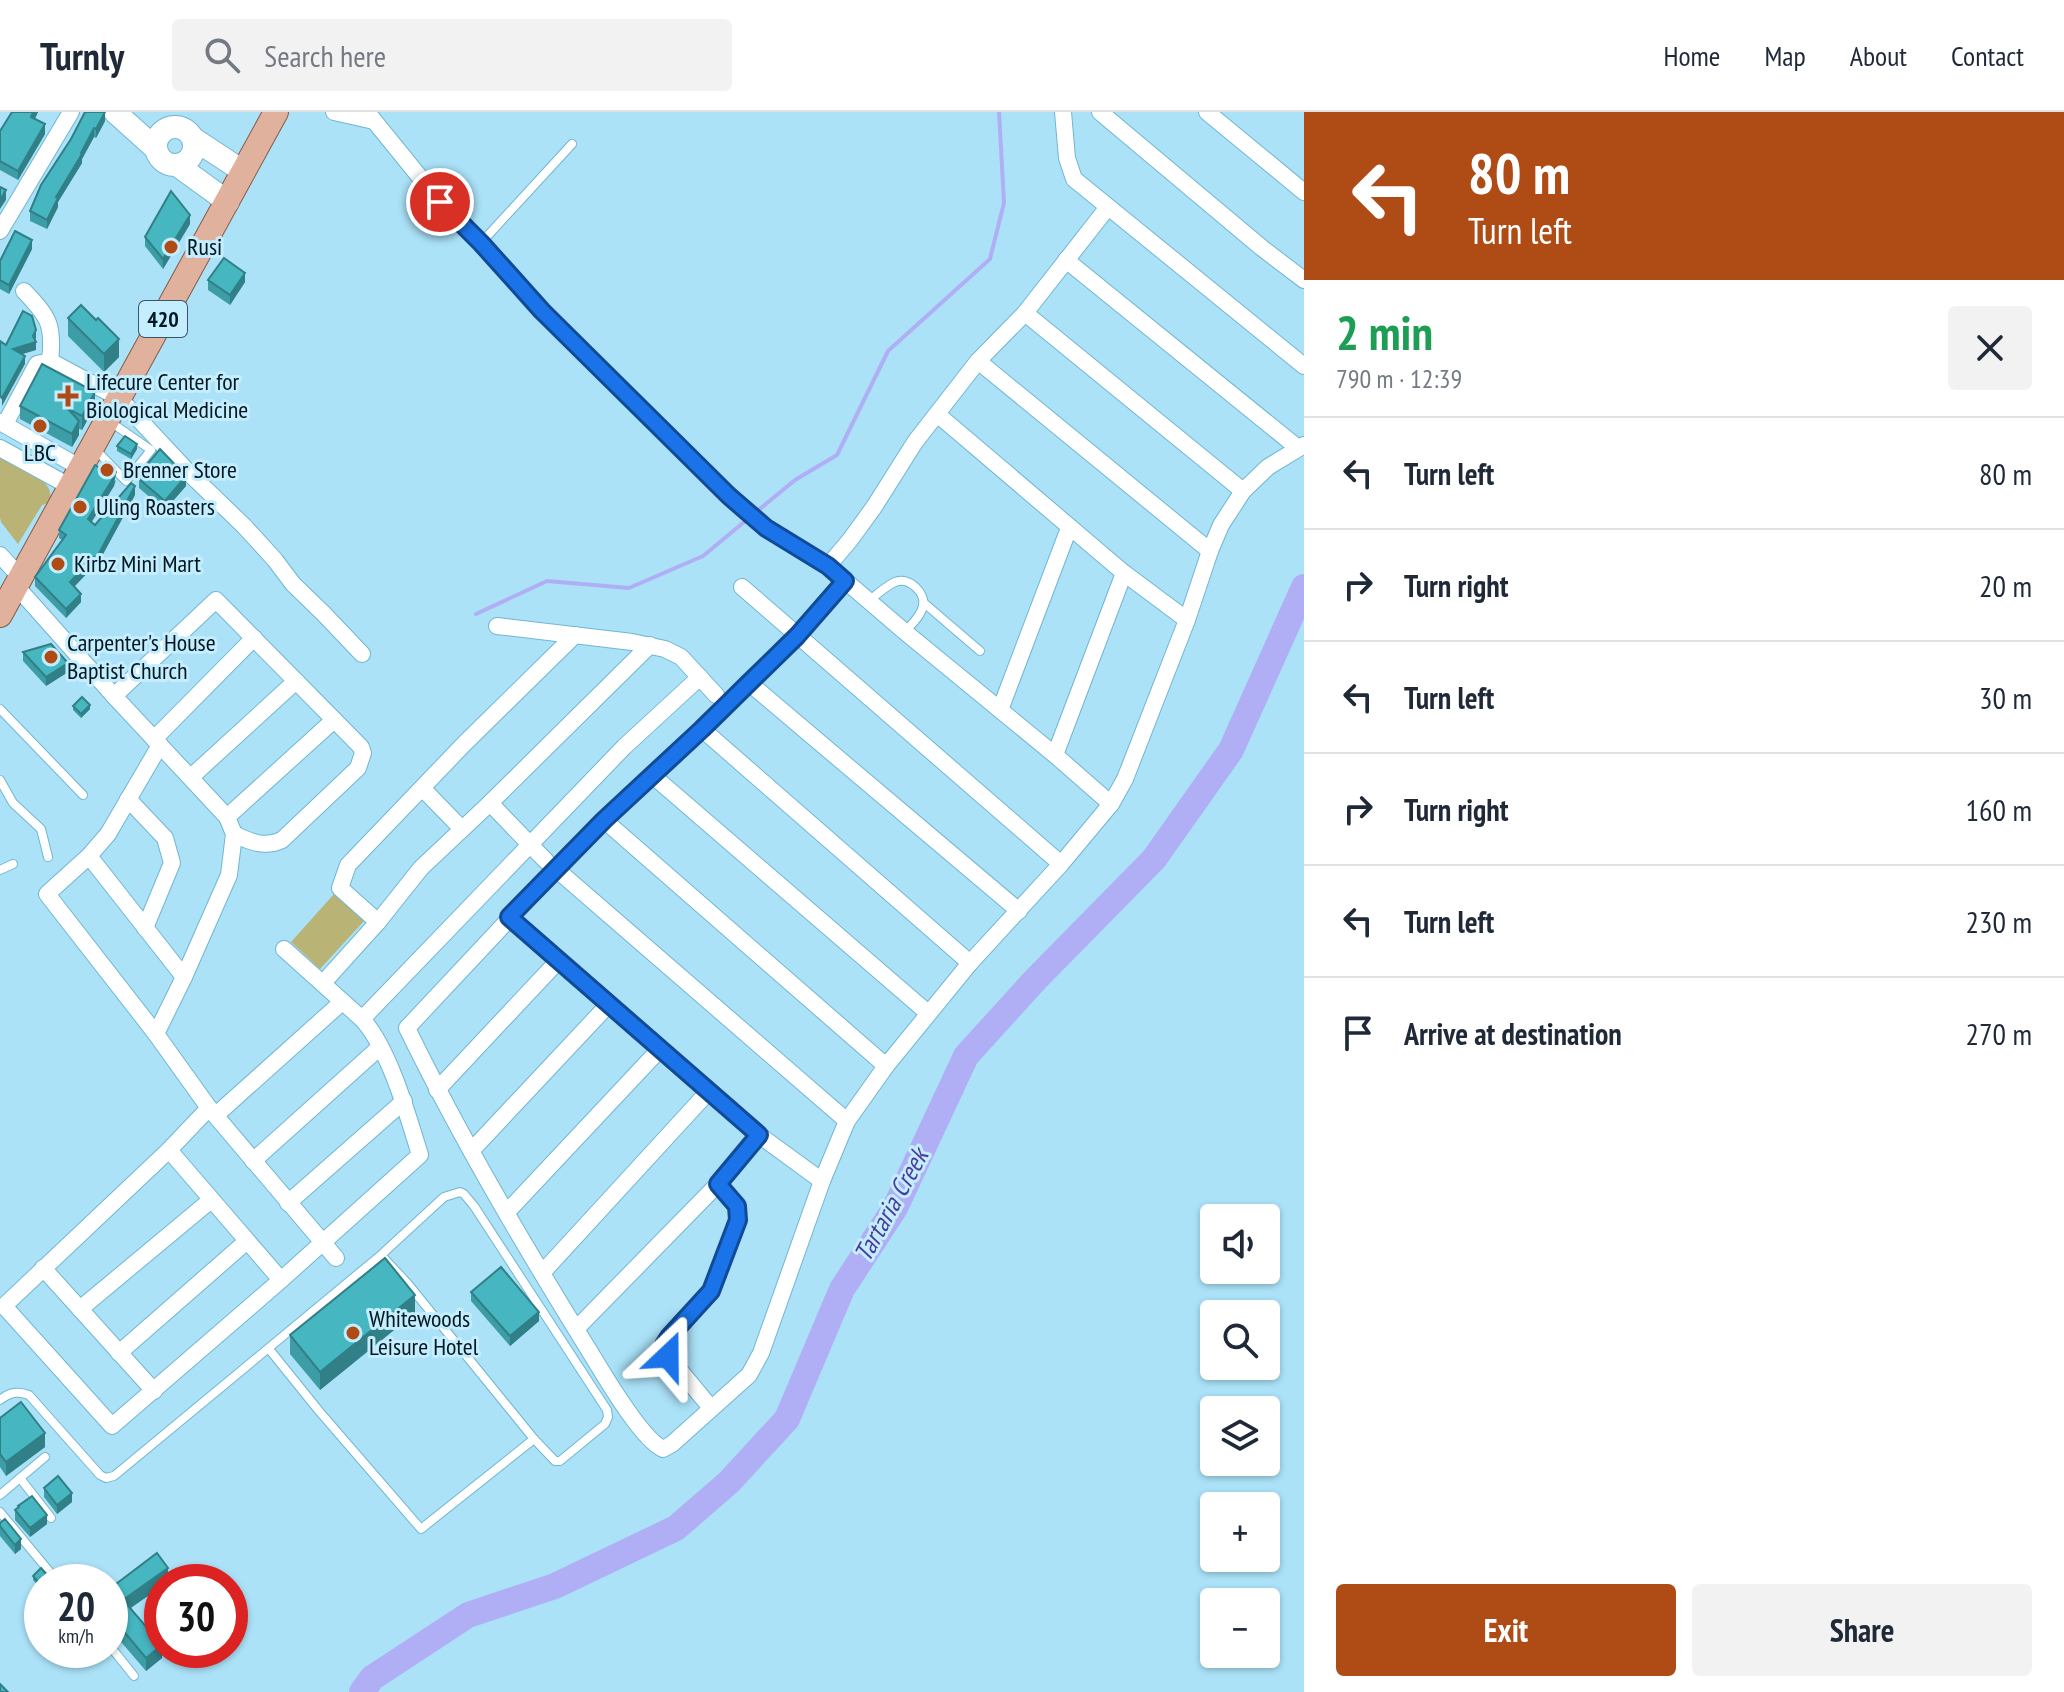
<!DOCTYPE html>
<html lang="en">
<head>
<meta charset="utf-8">
<style>
	body { margin:0; font-family:"PT Sans Narrow",sans-serif; background:#f2f2f3; color:#1f2937; height:100vh; display:flex; flex-direction:column; font-size:30px; white-space:nowrap }
	* { box-sizing:border-box; margin:0 }
	p { font-size:26px; color:#747a83 }
	.icon { flex:none; width:44px; height:44px; fill:none; stroke:currentColor; stroke-width:2; stroke-linecap:round; stroke-linejoin:round }
	.map { position:relative; flex:1; overflow:hidden }
	.panel { display:flex; flex-direction:column; background:#fff; width:760px }
	.panel>* { flex:none }
	.guide { background:#af4c15; color:#fff; overflow:hidden }
	.controls { position:absolute; left:1200px; top:1092px; display:grid; gap:16px }
	.controls a { display:grid; place-items:center; width:80px; height:80px; border-radius:8px; background:#fff; box-shadow:0 2px 6px #0004; font-size:40px }
	.speed { position:absolute; left:24px; top:1452px; display:flex; gap:16px; font-size:40px; font-weight:700; text-align:center }
	.speed>* { display:grid; place-content:center; width:104px; height:104px; border-radius:50%; background:#fff; box-shadow:0 2px 6px #0004; line-height:1 }
	.speed small { font-size:20px; font-weight:400 }
	.speed .limit { border:12px solid #d22; background:#fff; color:#111 }
	.pin { position:absolute; display:grid; place-items:center; width:68px; height:68px; color:#fff; margin:-34px; border:4px solid #fff; border-radius:50%; box-shadow:0 2px 8px #0007 }
	.me { position:absolute; width:88px; margin:-44px; rotate:23deg; stroke-linejoin:round; filter:drop-shadow(0 0 6px #0008) }
	.turn { display:flex; align-items:center; gap:28px; height:168px; padding:0 32px; font-size:36px }
	.turn .icon { width:104px; height:104px; stroke-width:2.5 }
	.turn b { display:block; font-size:56px; line-height:68px }
	.round { display:grid; place-items:center; flex:none; width:84px; height:84px; border-radius:8px; background:#f2f2f3 }
	.overview { display:flex; align-items:center; justify-content:space-between; height:136px; padding:0 32px }
	h1 { font-size:48px; font-weight:800; line-height:60px; color:#1e9e55 }
	.cta { display:flex; gap:16px; margin-top:auto; padding:16px 32px }
	.cta a { flex:1; height:92px; border-radius:8px; background:#af4c15; color:#fff; font-size:32px; font-weight:800; line-height:92px; text-align:center }
	.cta a+a { background:#f2f2f3; color:#1f2937 }
	ul { padding:0; list-style:none }
	li { display:flex; align-items:center; gap:24px; height:112px; padding:0 32px; border-top:2px solid #e0e1e3 }
	li div { flex:1 }
	li b { display:block; font-size:30px }
	li em { font-style:normal }
	header { display:flex; align-items:center; gap:48px; box-sizing:border-box; height:112px; padding:0 40px; background:#fff; border-bottom:2px solid #e0e1e3 }
	header strong { font-size:38px }
	nav { display:flex; gap:44px; margin-inline-start:auto; font-size:28px }
	.search { width:560px; height:72px; background:#f2f2f3; display:flex; align-items:center; gap:20px; box-sizing:border-box; padding:0 28px; border-radius:8px; color:#747a83; font-size:30px }
	main { display:flex; flex:1; min-height:0 }
	.map>svg:first-child { display:block }
</style>
</head>
<body>
<header>
<strong>Turnly</strong>
<div class="search"><svg class="icon" aria-label="search" viewBox="0 0 24 24"><circle cx="10" cy="10" r="6"/><path d="M15 15l6 6"/></svg>Search here</div>
<nav><a>Home</a><a>Map</a><a>About</a><a>Contact</a></nav>
</header>
<main>
<div class="map">
<svg width="1304" height="1580" viewBox="0 0 1304 1580">
	<rect width="100%" height="100%" fill="#abe2f8"/>
	<!-- green -->
	<g fill="#b9b475">
		<path d="M0,345L45,371C51,379 52,383 48,391L42,393L18,432L1,410L0,405Z"/>
		<path d="M334,782L364,809L320,857L291,830Z"/>
	</g>
	<g fill="none" stroke-linecap="round" stroke-linejoin="round">
		<!-- stream -->
		<g stroke="#b0aff6" stroke-width="4">
			<path d="M756,400L795,368L837,343L888,239L990,147L1004,91L999,0"/>
			<path d="M476,502L547,469L629,476L703,444L749,406"/>
		</g>
		<!-- river -->
		<path stroke="#b0aff6" stroke-width="26" d="M362,1580L372,1566L468,1503L555,1474L676,1416L729,1370L787,1307L842,1177L895,1096L966,944L1035,868L1154,747L1231,638L1304,475"/>
		<!-- lane casing -->
		<g stroke="#70b6d1" stroke-width="10">
			<g id="lane">
				<path d="M481,131L572,32"/>
				<path d="M96,338L126,369L151,338L109,309"/>
				<path d="M869,489C877,482 886,474 895,470C909,464 926,481 923,494C921,504 911,513 905,520"/>
				<path d="M924,491L980,539"/>
				<path d="M0,597L83,683"/>
				<path d="M0,668L13,691L41,717L48,745"/>
				<path d="M0,758L13,752"/>
				<path d="M269,1237L319,1299L421,1417L534,1327"/>
				<path d="M0,1288C10,1280 17,1279 29,1283L100,1363L106,1366L114,1364L381,1143L444,1085L460,1080L464,1082L474,1094L607,1298L608,1305L605,1312L560,1349H555L534,1327L408,1172L381,1143"/>
				<path d="M20,1366L51,1406"/>
				<path d="M0,1383L45,1345"/>
				<path d="M0,1400L58,1470"/>
				<path d="M110,1534L134,1564"/>
			</g>
		</g>
		<!-- street casing -->
		<g stroke="#70b6d1" stroke-width="18">
			<g id="street">
				<path d="M334,0L374,9"/>
				<path d="M367,0L440,90L481,131L542,199L729,384L766,416L828,454L905,520L1055,643L1111,692"/>
				<path d="M1063,0L1067,46L1074,67L1304,254"/>
				<path d="M1100,0L1262,136L1304,168"/>
				<path d="M1207,0L1304,80"/>
				<path d="M0,119L71,0"/>
				<path d="M1066,148L1298,336"/>
				<path d="M24,179C49,205 54,213 50,249"/>
				<path d="M1025,201L1243,379"/>
				<path d="M978,249L1210,439"/>
				<path d="M937,302L1124,461L1187,508"/>
				<path d="M0,310L81,356"/>
				<path d="M5,312L37,252L50,249L119,286L189,361L244,414L275,448L293,472L324,502L362,542"/>
				<path d="M0,336L71,375"/>
				<path d="M0,443L21,466"/>
				<path d="M828,454L850,428L874,395L915,330L978,249L1025,201L1108,95"/>
				<path d="M845,469L797,524L748,570L702,617L604,708L556,757L407,916C461,1027 525,1135 590,1240C604,1263 641,1327 663,1337L672,1332L749,1263L761,1241L822,1069L847,1009L886,954L970,851L1061,752L1111,692L1125,667L1187,508L1210,439L1221,413L1243,379L1268,355L1304,333"/>
				<path d="M16,474L114,584L227,705L234,722L229,763L184,865L156,922"/>
				<path d="M742,475L1061,752"/>
				<path d="M497,514L632,530L665,537L681,545L716,583"/>
				<path d="M748,570L1019,799"/>
				<path d="M114,584L216,488L361,635L363,641L358,656L282,728C265,736 250,730 234,722"/>
				<path d="M1000,598L1069,416"/>
				<path d="M702,617L970,851"/>
				<path d="M154,627L254,526"/>
				<path d="M160,633L108,722L89,744L47,782L156,922L209,996L336,1146"/>
				<path d="M1055,643L1124,461"/>
				<path d="M652,663L928,901"/>
				<path d="M191,665L296,569"/>
				<path d="M423,677L462,717"/>
				<path d="M128,687L165,726L172,751L145,816"/>
				<path d="M490,691L546,749"/>
				<path d="M227,705L334,608"/>
				<path d="M604,708L886,954"/>
				<path d="M89,744L184,865"/>
				<path d="M556,757L847,1009"/>
				<path d="M509,805L558,849L759,1023L822,1069"/>
				<path d="M378,810L340,776L348,753L464,632L575,523"/>
				<path d="M323,871L378,810L421,756L490,691L650,533"/>
				<path d="M362,907L624,635L700,565"/>
				<path d="M437,978L558,849"/>
				<path d="M209,996L169,1038L4,1194L112,1314L281,1168L420,1043C408,1004 389,936 362,907L284,837"/>
				<path d="M216,1003L342,890"/>
				<path d="M169,1038L281,1168"/>
				<path d="M472,1038L609,892"/>
				<path d="M253,1049L380,935"/>
				<path d="M288,1091L404,989"/>
				<path d="M507,1100L660,937"/>
				<path d="M43,1156L154,1279"/>
				<path d="M542,1161L709,979"/>
				<path d="M80,1197L211,1088"/>
				<path d="M576,1217L718,1072L759,1023"/>
				<path d="M119,1241L247,1129"/>
				<path d="M711,1296L668,1244L664,1233L711,1179L738,1108L737,1094L718,1072"/>
			</g>
		</g>
		<!-- secondary casing -->
		<g stroke="#70b6d1" stroke-width="24">
			<g id="secondary">
				<path d="M115,0L156,37"/>
				<circle cx="175" cy="34" r="19"/>
				<path d="M194,27L244,60"/>
				<path d="M177,53L228,90"/>
			</g>
		</g>
		<!-- primary casing -->
		<g stroke="#845a48" stroke-width="26">
			<path id="primary" d="M0,503L276,0"/>
		</g>
		<!-- lane -->
		<use href="#lane" stroke="#fff" stroke-width="8"/>
		<!-- street -->
		<use href="#street" stroke="#fff" stroke-width="16"/>
		<!-- secondary -->
		<use href="#secondary" stroke="#fff" stroke-width="22"/>
		<!-- primary -->
		<use href="#primary" stroke="#e0b29e" stroke-width="24"/>
	</g>
	<!-- wall -->
	<g fill="#3c9da6">
		<path d="M12,0H38L35,7L45,22L18,68L0,58V19Z"/>
		<path d="M105,9L96,26L94,25L82,47V51L58,90V95L47,117L30,109V99L71,27Z"/>
		<path d="M190,112L163,157L145,134V125Z"/>
		<path d="M32,137L9,182L0,177V149Z"/>
		<path d="M208,168L245,170L230,193L208,178Z"/>
		<path d="M68,206L119,245L104,260L68,224Z"/>
		<path d="M20,294H95L82,318L79,317V323L72,335L20,307Z"/>
		<path d="M117,334L137,337L131,347L117,339Z"/>
		<path d="M139,362L186,374L165,398L139,376Z"/>
		<path d="M116,368L114,374L91,410L95,413L135,383L96,455L94,454L74,475L81,490L66,506L35,474V465L62,428L59,426V418Z"/>
		<path d="M23,540L68,560L46,574L23,549Z"/>
		<path d="M73,594L90,597L81,606L73,598Z"/>
		<path d="M471,1180L539,1209L510,1234L471,1189Z"/>
		<path d="M415,1201L320,1278L290,1242V1223Z"/>
		<path d="M0,1306L45,1335L6,1364L0,1355Z"/>
		<path d="M44,1376L72,1390L57,1402L44,1385Z"/>
		<path d="M18,1394L47,1412L30,1425L15,1408V1398L18,1396Z"/>
		<path d="M0,1411L21,1437L15,1442L0,1424Z"/>
		<path d="M157,1441L168,1456V1470H162V1474L131,1496L162,1533V1546L146,1559L110,1517V1475L111,1473L112,1475Z"/>
		<path d="M33,1464L49,1470H42L41,1477L33,1468Z"/>
	</g>
	<!-- shaded-wall -->
	<g fill="#317f87">
		<path d="M33,0H38L31,14V5Z"/>
		<path d="M105,0V9L96,26V17Z"/>
		<path d="M45,12V22L18,68V59Z"/>
		<path d="M94,16V25L82,47V51L58,90V95L47,117V108L56,85Z"/>
		<path d="M6,78V88L0,97V88Z"/>
		<path d="M190,103V112L163,157V147Z"/>
		<path d="M32,128V137L9,182V173Z"/>
		<path d="M245,161V170L230,193V183Z"/>
		<path d="M36,218V226L34,230H36V238L13,245V237L33,224Z"/>
		<path d="M119,227V245L104,260V242Z"/>
		<path d="M25,244V252L2,294V286Z"/>
		<path d="M95,280V294L82,318V304Z"/>
		<path d="M79,309V323L72,335V322Z"/>
		<path d="M137,332V337L131,347V342Z"/>
		<path d="M116,360L114,374L88,416V407Z"/>
		<path d="M186,364V374L165,398V389Z"/>
		<path d="M135,374V383L96,455V447Z"/>
		<path d="M94,445V454L70,479V470Z"/>
		<path d="M81,482V490L66,506V497Z"/>
		<path d="M68,551V560L46,574V565Z"/>
		<path d="M90,593V597L81,606V602Z"/>
		<path d="M415,1183V1201L320,1278V1260Z"/>
		<path d="M539,1200V1209L510,1234V1224Z"/>
		<path d="M45,1321V1335L6,1364V1350Z"/>
		<path d="M72,1381V1390L57,1402V1393Z"/>
		<path d="M47,1403V1412L30,1425V1416Z"/>
		<path d="M21,1427V1437L15,1442V1433Z"/>
		<path d="M168,1456V1470H162V1474L123,1501V1488Z"/>
		<path d="M162,1533V1546L146,1559V1546Z"/>
	</g>
	<!-- building -->
	<g fill="#46b6c1" stroke="#317f87" stroke-width="2">
		<path d="M12,0H33L31,5L45,12L18,59L0,49V19Z"/>
		<path d="M85,0H105L96,17L94,16L81,41L82,42L56,85L58,86L47,108L30,99L41,73L71,27Z"/>
		<path d="M0,75L6,78L0,88Z"/>
		<path d="M171,79L190,103L163,147L145,125Z"/>
		<path d="M15,119L32,128L9,173L0,168V149Z"/>
		<path d="M224,146L245,161L230,183L208,168Z"/>
		<path d="M81,193L96,208L98,206L119,227L104,242L68,206Z"/>
		<path d="M23,199L32,204L36,218L33,224L36,230L13,237L25,244L2,286L0,284V229L6,233Z"/>
		<path d="M42,252L95,280L82,304L68,297L79,309L72,322L20,294Z"/>
		<path d="M125,324L137,332L131,342L117,334Z"/>
		<path d="M160,337L186,364L165,389L139,367V362Z"/>
		<path d="M106,350L116,360L114,365L88,407L95,413L131,371L135,374L96,447L94,445L70,470L81,482L66,497L35,465L66,423L59,418L95,353L102,357Z"/>
		<path d="M51,532L68,551L46,565L23,540Z"/>
		<path d="M82,585L90,593L81,602L73,594Z"/>
		<path d="M385,1146L415,1183L320,1260L290,1223Z"/>
		<path d="M501,1155L539,1200L510,1224L471,1180Z"/>
		<path d="M21,1290L45,1321L6,1350L0,1342V1306Z"/>
		<path d="M58,1364L72,1381L57,1393L44,1376Z"/>
		<path d="M32,1384L47,1403L30,1416L15,1398L19,1395L18,1394Z"/>
		<path d="M5,1407L21,1427L15,1433L0,1414V1411Z"/>
		<path d="M157,1441L168,1456L123,1488L162,1533L146,1546L110,1503V1475L111,1473L112,1475Z"/>
		<path d="M41,1456L49,1465L44,1470H42L41,1473L33,1464Z"/>
		<path d="M0,1572L8,1580H0Z"/>
	</g>
	<g fill="none" stroke-linecap="round" stroke-linejoin="round">
		<!-- route casing -->
		<g stroke="#114b97" stroke-width="20">
			<path id="route" d="M440,90L481,131L542,199L729,384L766,416L828,454L845,469L797,524L702,617L604,708L509,805L759,1023L718,1072L737,1094L738,1108L711,1179L669,1225L664,1233L668,1244"/>
		</g>
		<!-- route -->
		<use href="#route" stroke="#1a73e8" stroke-width="14"/>
	</g>
	<!-- markers -->
	<g fill="#af4c15" stroke="#c4edfe" stroke-width="3">
		<circle cx="171" cy="135" r="8"/>
		<path d="M64 272h8v8h8v8h-8v8h-8v-8h-8v-8h8z"/>
		<circle cx="40" cy="314" r="8"/>
		<circle cx="107" cy="358" r="8"/>
		<circle cx="80" cy="395" r="8"/>
		<circle cx="58" cy="452" r="8"/>
		<circle cx="51" cy="545" r="8"/>
		<circle cx="353" cy="1221" r="8"/>
	</g>
	<g text-anchor="middle" stroke-width="6" stroke-linejoin="round" paint-order="stroke">
		<!-- shield labels -->
		<rect fill="#c4edfe" stroke="#3b5663" stroke-width="2" x="139" y="189" width="48" height="36" rx="6"/>
		<g font-size="22" font-weight="bold" fill="#001620">
			<text x="163" y="215">420</text>
		</g>
		<!-- poi labels -->
		<g font-size="24" fill="#001620" stroke="#c4edfe" text-anchor="start">
			<text x="187" y="143">Rusi</text>
			<text x="86" y="278">Lifecure Center for<tspan x="86" dy="28">Biological Medicine</tspan></text>
			<text x="40" y="349" text-anchor="middle">LBC</text>
			<text x="123" y="366">Brenner Store</text>
			<text x="96" y="403">Uling Roasters</text>
			<text x="74" y="460">Kirbz Mini Mart</text>
			<text x="67" y="539">Carpenter's House<tspan x="67" dy="28">Baptist Church</tspan></text>
			<text x="369" y="1215">Whitewoods<tspan x="369" dy="28">Leisure Hotel</tspan></text>
		</g>
		<!-- water labels -->
		<g font-size="26" font-style="italic" fill="#4b3ca1" stroke="#c4edfe">
			<text transform="translate(891 1093) rotate(-61)" y="9">Tartaria Creek</text>
		</g>
	</g>
</svg>
<div class="controls">
<a><svg class="icon" aria-label="sound" viewBox="0 0 24 24"><path d="M4 9h4l5-4v14l-5-4H4zM17 9q2 3 0 6"/></svg></a>
<a><svg class="icon" aria-label="search" viewBox="0 0 24 24"><circle cx="10" cy="10" r="6"/><path d="M15 15l6 6"/></svg></a>
<a><svg class="icon" aria-label="layers" viewBox="0 0 24 24"><path d="M12 4l9 5-9 5-9-5zM3 14l9 5 9-5"/></svg></a>
<a>+</a>
<a>−</a>
</div>
<div class="speed"><div>20<small>km/h</small></div><div class="limit">30</div></div>
<div class="pin" style="left:440px;top:90px;background:#d93025"><svg class="icon" aria-label="arrive" viewBox="0 0 24 24"><path d="M6 21V4h12l-3 4 3 4H6"/></svg></div>
<svg class="me" style="left:668px;top:1244px" viewBox="-20 -20 40 40"><path d="M0-17L14 15 0 8-14 15z" fill="#1a73e8" stroke="#fff" stroke-width="4"/></svg>
</div>
<section class="panel">
<div class="guide">
<div class="turn"><svg class="icon" aria-label="left" viewBox="0 0 24 24"><path d="M17 20v-9H6M10 6l-5 5 5 5"/></svg><div><b>80 m</b>Turn left</div></div>
</div>
<div class="overview"><div><h1>2 min</h1><p>790 m · 12:39</p></div><a class="round"><svg class="icon" aria-label="close" viewBox="0 0 24 24"><path d="M6 6l12 12M18 6L6 18"/></svg></a></div>
<ul>
<li><svg class="icon" aria-label="left" viewBox="0 0 24 24"><path d="M17 20v-9H6M10 6l-5 5 5 5"/></svg><div><b>Turn left</b></div><em>80 m</em></li>
<li><svg class="icon" aria-label="right" viewBox="0 0 24 24"><path d="M7 20v-9h11M14 6l5 5-5 5"/></svg><div><b>Turn right</b></div><em>20 m</em></li>
<li><svg class="icon" aria-label="left" viewBox="0 0 24 24"><path d="M17 20v-9H6M10 6l-5 5 5 5"/></svg><div><b>Turn left</b></div><em>30 m</em></li>
<li><svg class="icon" aria-label="right" viewBox="0 0 24 24"><path d="M7 20v-9h11M14 6l5 5-5 5"/></svg><div><b>Turn right</b></div><em>160 m</em></li>
<li><svg class="icon" aria-label="left" viewBox="0 0 24 24"><path d="M17 20v-9H6M10 6l-5 5 5 5"/></svg><div><b>Turn left</b></div><em>230 m</em></li>
<li><svg class="icon" aria-label="arrive" viewBox="0 0 24 24"><path d="M6 21V4h12l-3 4 3 4H6"/></svg><div><b>Arrive at destination</b></div><em>270 m</em></li>
</ul>
<div class="cta"><a>Exit</a><a>Share</a></div>
</section>
</main>
</body>
</html>
